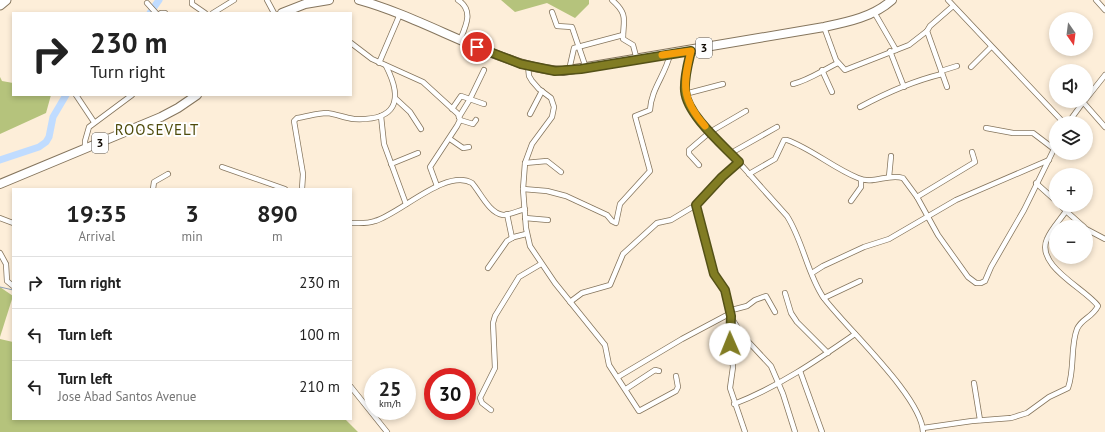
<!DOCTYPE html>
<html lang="en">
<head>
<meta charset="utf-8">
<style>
	body { margin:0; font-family:"PT Sans",sans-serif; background:#f6f6f6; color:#222; height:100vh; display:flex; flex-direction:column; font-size:15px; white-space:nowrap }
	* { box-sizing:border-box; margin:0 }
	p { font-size:13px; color:#767676 }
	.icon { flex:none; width:22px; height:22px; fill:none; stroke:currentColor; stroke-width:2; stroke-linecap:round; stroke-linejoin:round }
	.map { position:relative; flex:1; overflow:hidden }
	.panel { position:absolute; left:12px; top:188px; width:340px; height:232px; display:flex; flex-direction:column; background:#fff; border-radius:0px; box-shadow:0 2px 6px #0003 }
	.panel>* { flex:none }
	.hud { position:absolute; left:12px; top:12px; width:340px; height:84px; border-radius:0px; box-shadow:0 2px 6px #0003; background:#fff; color:#222; overflow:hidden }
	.needle { width:26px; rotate:166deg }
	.controls { position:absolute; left:1049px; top:12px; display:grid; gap:8px }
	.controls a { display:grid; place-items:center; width:44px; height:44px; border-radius:50%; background:#fff; box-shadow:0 2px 6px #0003; font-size:20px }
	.speed { position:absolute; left:364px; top:368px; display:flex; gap:8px; font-size:20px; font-weight:700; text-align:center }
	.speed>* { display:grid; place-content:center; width:52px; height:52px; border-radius:50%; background:#fff; box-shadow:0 2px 6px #0003; line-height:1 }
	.speed small { font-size:10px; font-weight:400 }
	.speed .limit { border:6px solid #d22; background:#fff; color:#111 }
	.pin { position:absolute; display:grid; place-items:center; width:34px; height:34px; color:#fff; margin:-17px; border:2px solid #fff; border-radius:50%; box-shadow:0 1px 4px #0007 }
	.me { position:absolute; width:44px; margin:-22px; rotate:359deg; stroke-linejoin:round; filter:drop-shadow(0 0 3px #0008) }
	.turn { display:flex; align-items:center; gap:14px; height:84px; padding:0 12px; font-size:18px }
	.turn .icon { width:52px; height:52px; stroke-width:2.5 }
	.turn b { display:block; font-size:28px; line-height:34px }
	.eta { display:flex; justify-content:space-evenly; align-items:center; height:68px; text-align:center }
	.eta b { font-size:24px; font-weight:700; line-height:28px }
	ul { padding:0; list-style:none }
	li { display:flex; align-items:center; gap:12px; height:52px; padding:0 12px; border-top:1px solid #e0e0e0 }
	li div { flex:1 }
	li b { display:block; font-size:15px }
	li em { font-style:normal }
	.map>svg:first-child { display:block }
</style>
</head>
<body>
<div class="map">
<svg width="1105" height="432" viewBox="0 0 1105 432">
	<rect width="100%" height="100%" fill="#fdeed9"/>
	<!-- forest -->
	<g fill="#b5c37c">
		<path d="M501,0H589V4L575,18L547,3L515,12Z"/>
		<path d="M0,77L2,81L13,83V95H51L46,113L0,134Z"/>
		<path d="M0,287L13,296L0,337Z"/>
		<path d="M0,339L13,342V419H345L358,432H0Z"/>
	</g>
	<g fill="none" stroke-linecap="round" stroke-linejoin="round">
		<!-- stream -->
		<path stroke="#8c9eb4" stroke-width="1" d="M0,287L13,290"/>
		<!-- river -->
		<g stroke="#c0dcff" stroke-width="7">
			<path d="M150,13L159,0"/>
			<path d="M0,160L39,147L46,142L49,137L53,117L66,95"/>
		</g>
		<!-- minor casing -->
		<g stroke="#85755d" stroke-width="6">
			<g id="minor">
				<path d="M192,0V4L205,13"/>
				<path d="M267,0L274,13"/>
				<path d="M458,0C474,10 466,26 460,40"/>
				<path d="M612,0C629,15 623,20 623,39L633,45L637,60"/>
				<path d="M948,0L1064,123"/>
				<path d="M1096,0L1105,10"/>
				<path d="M147,3L156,13"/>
				<path d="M552,12L557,26L572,27L586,68"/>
				<path d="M874,12L896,50"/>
				<path d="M161,13H165"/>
				<path d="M213,13L234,0"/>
				<path d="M824,27L836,60L845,70L909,45L927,31"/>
				<path d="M351,43L372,59L423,82L458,114L460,120L457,126L430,167L437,186"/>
				<path d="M691,51L685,89L691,109L787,216C803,241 807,273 823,297C846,328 922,397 923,432"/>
				<path d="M890,51L904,87"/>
				<path d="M379,63L400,14"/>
				<path d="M528,66L529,76L532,81L539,89L551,98L554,107L552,117L532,144L525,163L523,189L526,228L530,246L555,283L605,345L609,365L639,411L676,391L678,387L676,376"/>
				<path d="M971,67L991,47"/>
				<path d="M569,70L574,48L623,35"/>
				<path d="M822,70L832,92"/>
				<path d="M941,71L957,66"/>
				<path d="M793,84C809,80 823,70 838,63"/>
				<path d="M947,87L927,31L930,26L953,6"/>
				<path d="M685,94L723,84"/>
				<path d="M76,95L94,122"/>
				<path d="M396,99L410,112L421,129"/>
				<path d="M1086,99L1105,75"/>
				<path d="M1083,102L1105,127"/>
				<path d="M860,107C886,93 913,81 942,74"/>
				<path d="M452,109L461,96L484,104"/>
				<path d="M530,114L542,91"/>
				<path d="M381,116L384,144L406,204"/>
				<path d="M459,117L470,99L484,70"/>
				<path d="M460,120L473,124L476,120"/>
				<path d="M1068,123L1084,101"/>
				<path d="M986,128L1013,133H1033L1054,149"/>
				<path d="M450,139L463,148L469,147"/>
				<path d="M85,149V141L89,127L132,95"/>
				<path d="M731,153L777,127"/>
				<path d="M525,163L547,161L561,172"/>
				<path d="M391,164L418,153"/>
				<path d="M699,165L689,154V150L710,132L746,111"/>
				<path d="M222,167L285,189"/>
				<path d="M749,174L775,159L784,140H787C812,149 833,168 858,178C873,185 888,173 903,178L917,197L938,235L968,277L976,283H981L985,281L991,267L1024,210L1056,145"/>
				<path d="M889,177L891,156"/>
				<path d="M1036,183L1056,201"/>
				<path d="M153,189L154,182L168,174"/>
				<path d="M302,189L303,174L294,121L297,118C306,117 317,113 327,113C336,114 345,118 354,119C396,121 404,101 386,66"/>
				<path d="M523,189L547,191L566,196L607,215L612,221L616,223L620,204L650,171L635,116L650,110C651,89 666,74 670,54"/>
				<path d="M917,197L975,162L972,152"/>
				<path d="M851,201L861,187V180"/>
				<path d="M696,205L714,274L725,290L729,314L743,336L771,366L783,394L795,432"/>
				<path d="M1066,211L1084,227"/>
				<path d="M507,214L512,238"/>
				<path d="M0,218L13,223"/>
				<path d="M525,218L548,220"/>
				<path d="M351,223C359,223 367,224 375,221C400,214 446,168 472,183C480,192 489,213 503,215C509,215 518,211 525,209"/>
				<path d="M1086,229L1105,239"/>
				<path d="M0,253L6,264L7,281L13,286"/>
				<path d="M488,268L507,241L514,237L526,234"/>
				<path d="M812,273L823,266L864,247L889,239L956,200L1049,160"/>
				<path d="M785,293L791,313L797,322L828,353"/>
				<path d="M824,298L860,281"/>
				<path d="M570,302L582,293L610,285L623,254L657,223L671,220L696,205L722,177L739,162"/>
				<path d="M728,311L747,306L755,300L766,296L775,312"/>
				<path d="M731,316L730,339L733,367L730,388L745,432"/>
				<path d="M800,371L822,432"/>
				<path d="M618,377L682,339L729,314"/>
				<path d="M974,383L980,420"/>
				<path d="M351,387L387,432"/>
				<path d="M626,389L655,370L659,371"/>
				<path d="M734,404C778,387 816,361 855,334"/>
				<path d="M491,410L482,403L480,398L495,368L493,323L495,316L519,277L541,264"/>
				<path d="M923,428L972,421L1011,418L1027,413L1049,397L1068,388C1075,369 1070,347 1077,329C1082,318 1092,318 1098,306C1086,289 1035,266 1047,239C1051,229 1060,220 1066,211L1060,205"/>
			</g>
		</g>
		<!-- trunk casing -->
		<g stroke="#85755d" stroke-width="10">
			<g id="trunk">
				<path d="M359,0C402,12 442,33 484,50C510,60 535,70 563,71L824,27C848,22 873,17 892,0"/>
				<path d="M282,13L305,4L329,0"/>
				<path d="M0,184L161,117L178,108L197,95"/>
			</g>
		</g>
		<!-- motorway casing -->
		<g stroke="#85755d" stroke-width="11">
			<path id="motorway" d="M0,5L6,0"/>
		</g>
		<!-- minor -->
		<use href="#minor" stroke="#fff" stroke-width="4.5"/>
		<!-- trunk -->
		<use href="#trunk" stroke="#fff" stroke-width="8"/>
		<!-- motorway -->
		<use href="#motorway" stroke="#fff" stroke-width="9"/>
	</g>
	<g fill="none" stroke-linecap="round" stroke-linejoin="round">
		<!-- route casing -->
		<g stroke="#545117" stroke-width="10">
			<path id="route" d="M477,47L521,64L555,71L581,69L691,51C688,64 684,77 685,91C687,115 723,145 739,162L722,177L696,205L714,274L725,290L731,316L730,344"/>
		</g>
		<!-- route -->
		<use href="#route" stroke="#817c23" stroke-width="7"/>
		<!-- slow -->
		<path stroke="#f59e0b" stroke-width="7" d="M662,55L691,51C683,84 681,99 705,126"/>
	</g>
	<g text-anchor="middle" stroke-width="4" stroke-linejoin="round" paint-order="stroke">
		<!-- shield labels -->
		<g fill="#fefefe" stroke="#595550" stroke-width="1">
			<rect x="696" y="38" width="16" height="20" rx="3"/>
			<rect x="92" y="133" width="16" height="20" rx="3"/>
		</g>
		<g font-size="12" font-weight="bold" fill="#120c05">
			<text x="704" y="52">3</text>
			<text x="100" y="147">3</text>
		</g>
		<!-- quarter labels -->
		<g font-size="15" letter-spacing="1" fill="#4e4b0b" stroke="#fefefe">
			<text x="157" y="135">ROOSEVELT</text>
		</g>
	</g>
</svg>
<div class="controls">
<a><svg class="needle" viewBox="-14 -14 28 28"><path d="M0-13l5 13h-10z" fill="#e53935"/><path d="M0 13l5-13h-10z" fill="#767676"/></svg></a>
<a><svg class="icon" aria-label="sound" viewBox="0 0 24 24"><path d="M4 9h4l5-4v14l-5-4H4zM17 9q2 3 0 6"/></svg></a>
<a><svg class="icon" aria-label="layers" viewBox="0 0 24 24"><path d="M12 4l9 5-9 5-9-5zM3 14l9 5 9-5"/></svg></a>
<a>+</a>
<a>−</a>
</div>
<div class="speed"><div>25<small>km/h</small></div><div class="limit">30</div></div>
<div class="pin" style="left:477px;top:47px;background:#d93025"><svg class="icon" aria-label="arrive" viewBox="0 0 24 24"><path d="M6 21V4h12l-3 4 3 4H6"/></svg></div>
<svg class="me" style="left:730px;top:344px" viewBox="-20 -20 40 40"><circle r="19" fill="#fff"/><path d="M0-13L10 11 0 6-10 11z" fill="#817c23"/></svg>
<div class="hud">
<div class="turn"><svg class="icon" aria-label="right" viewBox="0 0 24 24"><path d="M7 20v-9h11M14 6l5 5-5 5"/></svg><div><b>230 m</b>Turn right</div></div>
</div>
<section class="panel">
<div class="eta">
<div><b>19:35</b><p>Arrival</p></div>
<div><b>3</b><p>min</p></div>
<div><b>890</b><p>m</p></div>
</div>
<ul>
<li><svg class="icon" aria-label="right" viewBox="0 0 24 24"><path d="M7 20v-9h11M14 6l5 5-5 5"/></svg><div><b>Turn right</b></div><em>230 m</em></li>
<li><svg class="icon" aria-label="left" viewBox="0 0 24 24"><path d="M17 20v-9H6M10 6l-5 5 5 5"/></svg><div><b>Turn left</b></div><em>100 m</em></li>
<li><svg class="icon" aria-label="left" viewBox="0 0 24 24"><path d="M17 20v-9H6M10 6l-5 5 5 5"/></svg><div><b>Turn left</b><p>Jose Abad Santos Avenue</p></div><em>210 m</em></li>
</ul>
</section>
</div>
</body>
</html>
